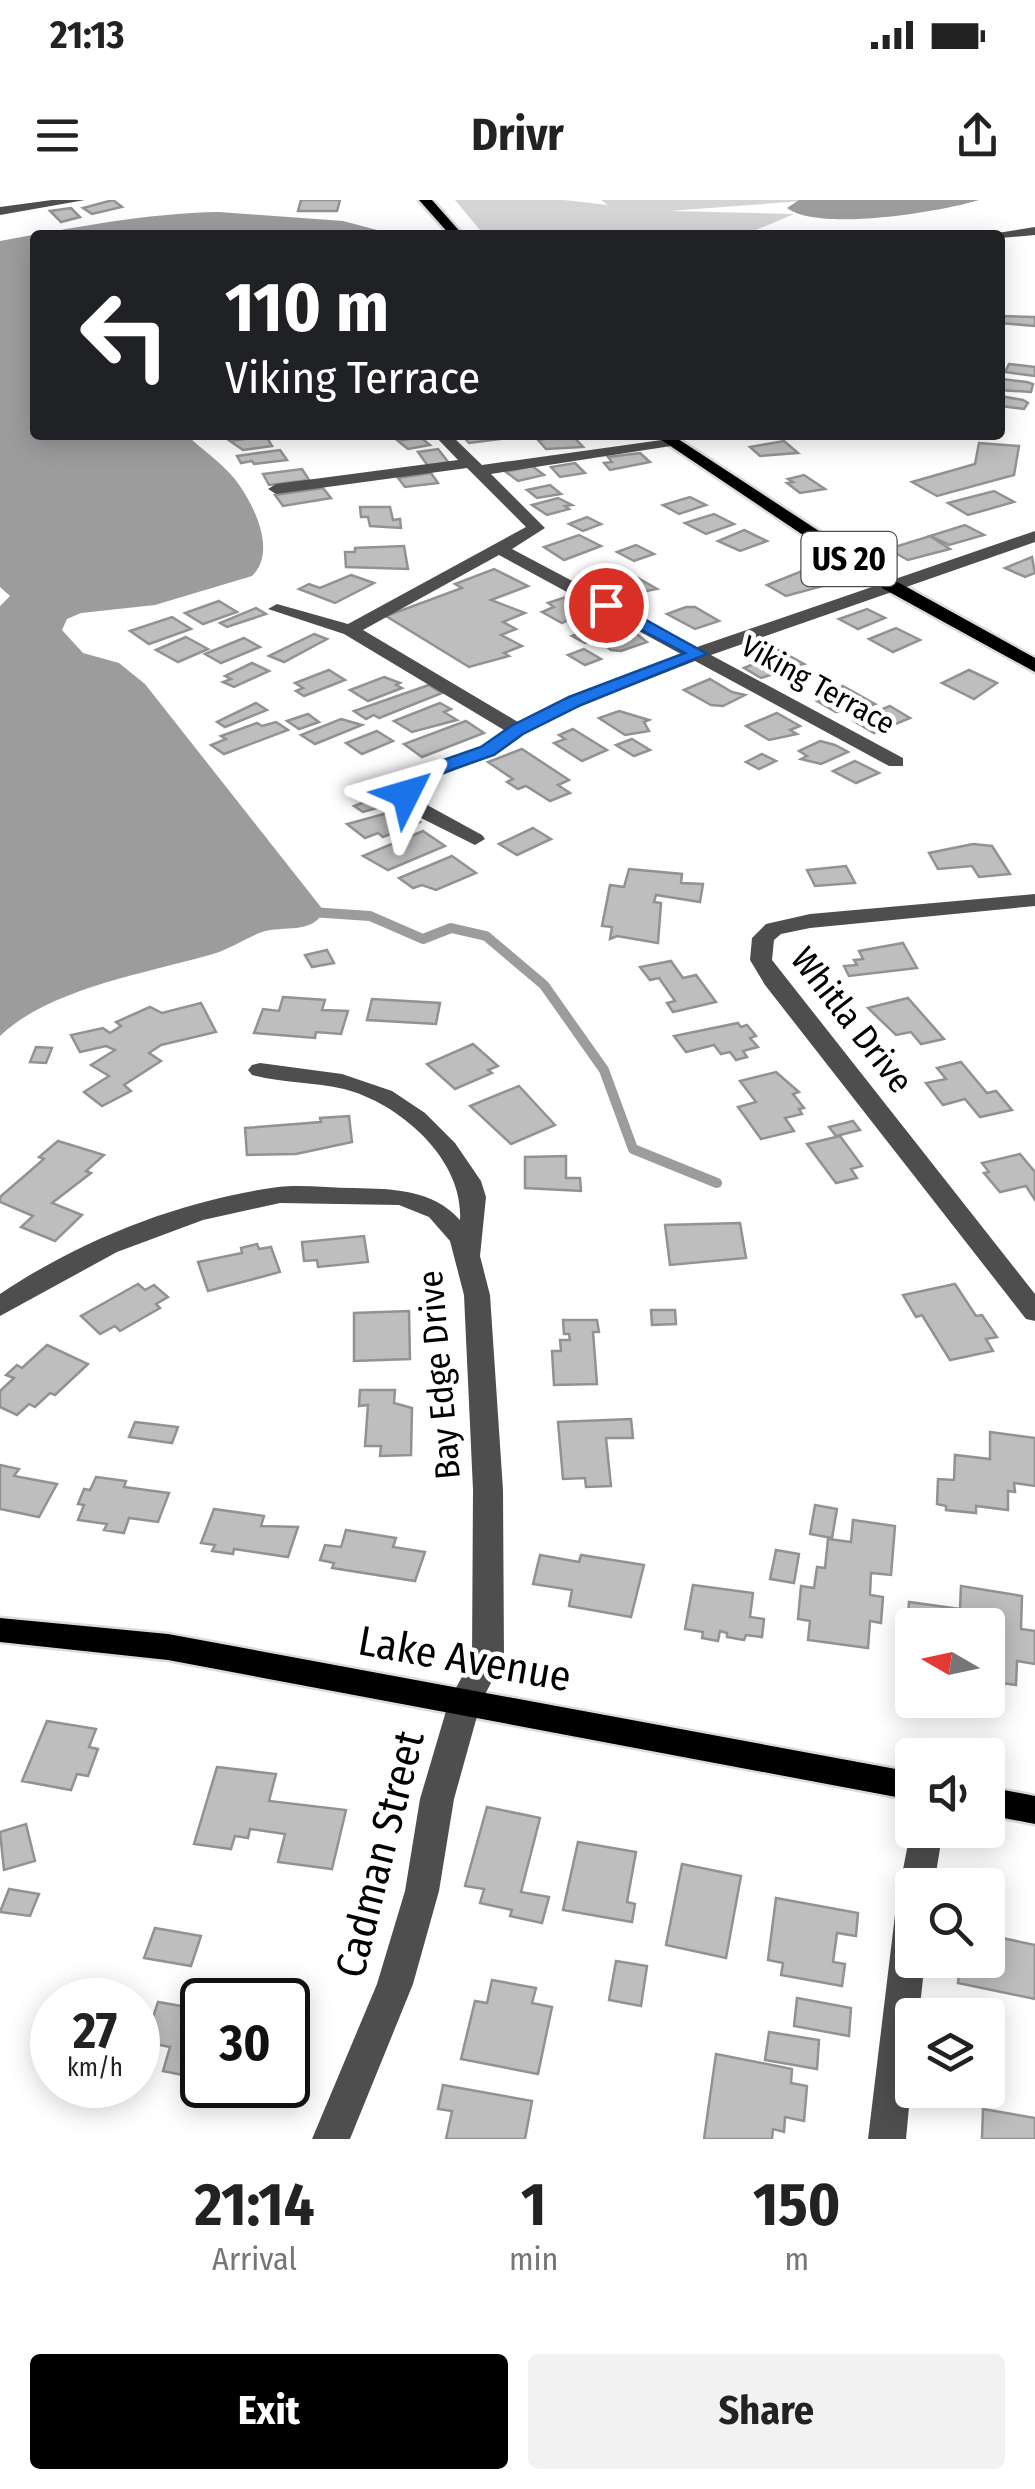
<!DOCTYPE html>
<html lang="en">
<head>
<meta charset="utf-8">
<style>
	body { margin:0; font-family:"Fira Sans Condensed",sans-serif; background:#f2f2f2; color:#222; height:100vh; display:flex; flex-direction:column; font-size:38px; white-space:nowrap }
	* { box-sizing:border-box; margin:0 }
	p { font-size:32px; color:#767676 }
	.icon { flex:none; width:55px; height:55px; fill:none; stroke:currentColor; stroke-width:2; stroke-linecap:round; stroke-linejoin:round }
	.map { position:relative; height:1939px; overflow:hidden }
	.details { display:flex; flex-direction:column; background:#fff; flex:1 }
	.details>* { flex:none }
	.top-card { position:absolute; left:30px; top:30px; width:975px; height:210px; border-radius:10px; box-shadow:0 5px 25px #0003; background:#202124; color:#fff; overflow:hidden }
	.needle { width:65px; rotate:279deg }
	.buttons { position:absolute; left:895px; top:1408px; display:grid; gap:20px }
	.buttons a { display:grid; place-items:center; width:110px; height:110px; border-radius:10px; background:#fff; box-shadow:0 5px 25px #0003; font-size:50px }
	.speed { position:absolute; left:30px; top:1778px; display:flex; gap:20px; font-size:50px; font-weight:700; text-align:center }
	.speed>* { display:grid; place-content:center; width:130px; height:130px; border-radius:50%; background:#fff; box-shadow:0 5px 25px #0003; line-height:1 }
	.speed small { font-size:25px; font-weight:400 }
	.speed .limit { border:5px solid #111; border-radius:15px; background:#fff; color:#111 }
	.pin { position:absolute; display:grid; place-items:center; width:85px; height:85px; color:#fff; margin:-42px; border:5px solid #fff; border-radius:50%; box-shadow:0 2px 10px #0007 }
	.me { position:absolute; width:110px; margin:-55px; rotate:50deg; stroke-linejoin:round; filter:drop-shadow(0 0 8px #0008) }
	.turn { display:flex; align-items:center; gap:35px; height:210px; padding:0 30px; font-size:45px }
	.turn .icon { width:130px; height:130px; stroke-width:2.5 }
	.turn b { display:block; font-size:70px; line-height:85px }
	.eta { display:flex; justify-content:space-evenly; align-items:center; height:170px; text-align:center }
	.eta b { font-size:60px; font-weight:700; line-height:70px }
	.button { display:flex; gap:20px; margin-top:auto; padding:20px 30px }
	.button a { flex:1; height:115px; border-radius:10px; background:#000; color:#fff; font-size:40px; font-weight:700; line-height:115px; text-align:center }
	.button a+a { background:#f2f2f2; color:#222 }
	.status { display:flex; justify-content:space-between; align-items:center; height:70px; padding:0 50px; background:#fff; direction:ltr }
	.status svg { height:28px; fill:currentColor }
	header { display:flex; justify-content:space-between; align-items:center; height:130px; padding:0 30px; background:#fff; font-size:45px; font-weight:700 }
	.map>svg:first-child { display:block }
</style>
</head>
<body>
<div class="status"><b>21:13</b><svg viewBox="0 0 49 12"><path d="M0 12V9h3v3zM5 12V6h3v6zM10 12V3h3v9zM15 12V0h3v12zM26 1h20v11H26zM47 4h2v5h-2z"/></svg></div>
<header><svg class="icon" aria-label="menu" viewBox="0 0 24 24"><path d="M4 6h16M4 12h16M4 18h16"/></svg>Drivr<svg class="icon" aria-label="share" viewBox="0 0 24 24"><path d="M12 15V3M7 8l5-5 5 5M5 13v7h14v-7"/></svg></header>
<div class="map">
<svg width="1035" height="1939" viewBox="0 0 1035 1939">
	<rect width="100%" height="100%" fill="#fff"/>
	<!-- green -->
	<path fill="#d5d5d5" d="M455,0H564L608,5L601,0H816L669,11L794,14L744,35H484Z"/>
	<!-- water -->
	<g fill="#9c9c9c">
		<path d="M799,0H979C941,12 818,32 787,8Z"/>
		<path d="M219,12L343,21L396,35H35V235H187C202,250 220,261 234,278C253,302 278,351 252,376L155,405L81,413L67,419L62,430L83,453L119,463L145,484L324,711C312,735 284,725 262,732C246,738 230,749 213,754C148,773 50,788 0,836V406L10,396L0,387V41C72,28 145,13 219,12Z"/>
	</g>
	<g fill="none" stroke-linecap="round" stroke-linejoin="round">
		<!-- stream -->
		<path stroke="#9c9c9c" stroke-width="10" d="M311,712L370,716L423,739L451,728L486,736L544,785L604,870L633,949L717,983"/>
	</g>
	<!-- building -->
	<g fill="#bebebe" stroke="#929292" stroke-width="2.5">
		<path d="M113,0L122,7L92,14L83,8Z"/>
		<path d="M301,0H340L337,11H298Z"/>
		<path d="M71,8L80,17L61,22L50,11Z"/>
		<path d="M1000,116L1035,117V126L1000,123Z"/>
		<path d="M1009,164L1035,167V176L1005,172Z"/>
		<path d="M1002,179L1027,182L1033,184L1031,192L1000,190Z"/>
		<path d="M1000,196L1023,200L1028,203L1024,209L1000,206Z"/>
		<path d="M462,235H497L500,239L469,243Z"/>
		<path d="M572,235L583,247L546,249L538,240Z"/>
		<path d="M266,236L272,246L243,250L230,241Z"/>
		<path d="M420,237L430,245L408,249L398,241Z"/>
		<path d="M784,241L798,253L760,256L750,247Z"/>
		<path d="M979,243L1019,246L1014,275L937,296L912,282L975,264Z"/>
		<path d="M438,249L449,263L428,266L418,252Z"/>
		<path d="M280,250L287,260L254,264L252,261L241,263L237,256Z"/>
		<path d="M640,253L650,262L610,270L604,263L612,262L608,257Z"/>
		<path d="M575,263L585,273L560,277L551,267Z"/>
		<path d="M532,266L544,275L518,281L506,272Z"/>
		<path d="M302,269L309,280L269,285L263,274Z"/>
		<path d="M431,273L438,283L405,287L398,278Z"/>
		<path d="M804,275L825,289L800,293L787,283L793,282L788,279Z"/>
		<path d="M550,285L561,294L537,298L527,290Z"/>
		<path d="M323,288L331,298L283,306L275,295Z"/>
		<path d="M994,291L1014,302L968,315L948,303Z"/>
		<path d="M690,297L706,305L679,314L663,305Z"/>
		<path d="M558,298L572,305L565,306L569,309L547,315L532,305Z"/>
		<path d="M360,307H390L393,320L400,319L401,328L370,326L368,317H361Z"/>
		<path d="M714,314L734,324L706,334L685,323Z"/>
		<path d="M587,317L601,324L583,331L569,324Z"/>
		<path d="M965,325L984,335L949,345L930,336Z"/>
		<path d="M744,330L767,341L740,351L718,341Z"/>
		<path d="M579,335L601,346L564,360L544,347Z"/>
		<path d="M930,336L950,349L908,360L888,349Z"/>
		<path d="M636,345L654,354L634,361L617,352Z"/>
		<path d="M404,346L408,369L346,367L345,352H355V348Z"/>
		<path d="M1032,357L1035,373L1025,377L1005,368Z"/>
		<path d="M494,369L528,386L491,400L525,413L503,422L516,429L501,435L522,446L504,453L509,456L469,467L386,416L462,388L455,384Z"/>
		<path d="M802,371L830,384L786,396L767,385Z"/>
		<path d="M631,374L657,389L621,396L601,384Z"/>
		<path d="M351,375L374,383L335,403L299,389L309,384L320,388Z"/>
		<path d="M566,397L588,409L562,423L542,412L554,407L548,403Z"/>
		<path d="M219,401L237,412L203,424L185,413Z"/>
		<path d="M686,407H695L719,421L695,429L667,414Z"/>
		<path d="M256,408L266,414L227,427L220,423Z"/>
		<path d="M867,409L885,418L858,429L839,419Z"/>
		<path d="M172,417L191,429L149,444L130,431Z"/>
		<path d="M618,426L630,429L647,442L621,451L611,450L597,439L585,443L572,436L596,427L603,432Z"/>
		<path d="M896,428L920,440L893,452L869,439Z"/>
		<path d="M314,434L327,439L284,462L269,456Z"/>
		<path d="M186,437L208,449L178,462L156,450Z"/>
		<path d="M244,438L260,447L221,463L205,454Z"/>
		<path d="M775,448L804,464L761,478L744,468L756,463L747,459Z"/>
		<path d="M584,449L601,459L585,465L568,455Z"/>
		<path d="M252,463L269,471L234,487L223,482L231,479L225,476Z"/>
		<path d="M329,470L345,480L304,496L296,491L303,488L295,483Z"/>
		<path d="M969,470L997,483L974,499L942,483Z"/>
		<path d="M384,477L400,483L396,485L402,488L368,501L350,490Z"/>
		<path d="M710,479L732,492L745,495L723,506L711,505L684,490Z"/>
		<path d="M429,485L442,493L379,518L374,515L366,519L354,511Z"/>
		<path d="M843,486L875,504L857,511L849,507L836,512L817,501Z"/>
		<path d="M256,503L267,510L225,527L217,522Z"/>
		<path d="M440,503L451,509L444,512L457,520L412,532L394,521Z"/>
		<path d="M890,506L910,518L874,533L854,521Z"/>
		<path d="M619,511L649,520L644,522L649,531L625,535L599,518Z"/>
		<path d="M777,513L800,526L790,530L797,534L769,540L746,526Z"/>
		<path d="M308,514L319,522L299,529L287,521Z"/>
		<path d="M341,519L362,525L315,544L301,535Z"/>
		<path d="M466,521L484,533L422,557L404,544Z"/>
		<path d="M276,522L288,530L224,554L211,545L226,539L221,536L257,523L262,526Z"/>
		<path d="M573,529L607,550L582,561L554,543L565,539L559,535Z"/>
		<path d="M377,531L393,541L362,554L346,543Z"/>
		<path d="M632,539L650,550L634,556L616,545Z"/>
		<path d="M820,541L835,545L848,552L821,564L801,559L807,556L799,551Z"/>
		<path d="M522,549L569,580L558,585L570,593L550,601L526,586L518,589L507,582L513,579L488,562Z"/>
		<path d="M762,554L776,561L759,569L746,562Z"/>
		<path d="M855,561L879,573L856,583L833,571Z"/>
		<path d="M384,594L395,603L363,612L354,606Z"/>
		<path d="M402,609L420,622L383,637L378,633L365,638L347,624Z"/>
		<path d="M533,628L551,639L517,655L499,644Z"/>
		<path d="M423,631L445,646L388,670L363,656Z"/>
		<path d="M973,644L992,646L1010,674L979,677L972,666L938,669L929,653Z"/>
		<path d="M452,656L476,673L436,690L422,685L413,688L399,678Z"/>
		<path d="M846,666L855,683L815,686L807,670Z"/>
		<path d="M629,669L682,674L681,683L703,684L700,702L656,695L654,702L661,703L658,743L617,736L610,739L612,727L602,726L610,685L624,687Z"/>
		<path d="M903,743L917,768L849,776L844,766L857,765L854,760L863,759L859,751Z"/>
		<path d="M327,750L334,763L312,767L305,755Z"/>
		<path d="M671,761L683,778L696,775L716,802L673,812L667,803L675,801L659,778L650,780L640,767Z"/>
		<path d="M283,797L325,800L322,810L348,811L341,834L316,832L315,838L254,833L263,809L279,811Z"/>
		<path d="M908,798L944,839L921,844L911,832L896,835L868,808Z"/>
		<path d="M372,799L440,803L436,824L367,820Z"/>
		<path d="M201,803L216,832L161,845L149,853L161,861L124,885L131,891L102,906L84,892L109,876L91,865L115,850L106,846L80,852L71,835L103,828L110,833L121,826L116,822L150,807L162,813Z"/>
		<path d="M738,823L741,827L747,825L756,836L750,838L758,847L743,851L747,857L736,860L730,852L721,854L714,845L686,852L674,836Z"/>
		<path d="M473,844L498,866L488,870L492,873L455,889L427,864Z"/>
		<path d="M36,847L52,848L46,863L30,862Z"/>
		<path d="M961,862L987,893L996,891L1012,910L980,917L965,899L943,905L926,883L946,879L937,868Z"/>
		<path d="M776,872L799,892L793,894L804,908L799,909L802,914L785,918L794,931L761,939L738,907L756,902L740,881Z"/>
		<path d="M519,886L555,925L511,944L470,906Z"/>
		<path d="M349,916L352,942L296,954L247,955L245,928L321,922L320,918Z"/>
		<path d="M853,921L860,930L836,936L829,927Z"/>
		<path d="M840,936L862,966L851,969L857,978L836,983L807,944Z"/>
		<path d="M58,941L104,955L86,971L91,973L52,1003L82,1015L55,1041L21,1027L33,1016L0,1002V997L44,959L39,957Z"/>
		<path d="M1020,954L1035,972V1000L1026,986L1000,992L984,973L989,972L982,963Z"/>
		<path d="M566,956V978H580L581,991L525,988V957Z"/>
		<path d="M740,1023L746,1058L670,1065L665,1025Z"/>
		<path d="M364,1036L368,1062L318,1067L317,1060L304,1061L302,1042Z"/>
		<path d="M257,1044L259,1049L271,1047L280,1072L208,1091L198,1062L242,1053L241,1048Z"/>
		<path d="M138,1084L145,1090L154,1085L168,1097L156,1104L160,1108L120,1131L115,1126L100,1134L81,1116Z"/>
		<path d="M955,1084L976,1116L982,1115L997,1137L986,1139L993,1151L950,1160L922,1115L916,1117L903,1095Z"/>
		<path d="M651,1110H675L676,1124L652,1125Z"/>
		<path d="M409,1111L410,1159L354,1161V1113Z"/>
		<path d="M563,1120H597L599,1132H593L597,1184L554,1185L552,1151H561L560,1140H570L569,1134H564Z"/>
		<path d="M47,1145L88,1164L55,1195L50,1193L35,1207L29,1204L17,1215L0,1207V1191L14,1178L6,1175L17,1165L22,1168Z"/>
		<path d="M360,1190H395L394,1203L412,1208L411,1255L380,1256L381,1246H365L368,1205L359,1206Z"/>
		<path d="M631,1219L633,1238H606L611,1286L586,1287L585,1278L563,1279L558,1222Z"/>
		<path d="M135,1222L178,1227L172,1243L129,1237Z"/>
		<path d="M990,1232L1035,1238V1286L1014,1283L1015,1292L1008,1291V1310L976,1306V1313L946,1310V1306L937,1304L938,1279L954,1280L955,1255L990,1259Z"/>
		<path d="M0,1265L19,1269L14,1276L57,1284L39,1317L0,1309Z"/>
		<path d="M96,1277L126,1281L124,1287L169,1293L158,1322L129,1318L124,1333L104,1330L107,1324L78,1320L84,1305L78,1304L84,1289L90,1290Z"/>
		<path d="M815,1305L837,1309L832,1338L810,1334Z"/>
		<path d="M214,1309L264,1316L261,1326L298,1327L288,1357L234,1349L233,1354L212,1351L215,1345L201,1343Z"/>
		<path d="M853,1320L895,1326L891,1375L871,1373L870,1395L883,1397L881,1423L870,1421L868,1448L808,1440L810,1421L798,1419L801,1386L814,1388L817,1367L825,1368L828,1339L851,1342Z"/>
		<path d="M346,1330L396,1338L393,1347L425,1352L415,1381L332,1368L334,1363L320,1360L325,1345L341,1347Z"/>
		<path d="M776,1350L799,1354L794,1383L770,1379Z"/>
		<path d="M540,1355L579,1362L581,1355L644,1365L631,1417L569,1406L572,1390L533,1384Z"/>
		<path d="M693,1385L753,1393L750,1417L764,1419L762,1437L746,1435L744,1440L727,1437V1433L720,1431L718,1441L702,1438L703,1432L685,1429Z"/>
		<path d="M961,1386L1022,1396L1021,1429L1035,1431V1464L1017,1461L1016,1485L988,1481V1425H912V1444L906,1443L909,1402L960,1409Z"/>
		<path d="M47,1521L96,1529L89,1547L98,1549L88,1576L77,1574L71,1590L22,1581Z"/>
		<path d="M217,1567L276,1574L269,1601L346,1610L332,1669L278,1662L285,1634L250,1629L248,1638L235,1636L231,1649L194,1644Z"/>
		<path d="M487,1607L540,1618L521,1692L549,1697L542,1723L510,1716L512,1710L480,1703L484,1689L465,1686Z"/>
		<path d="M26,1624L35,1661L4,1670L0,1632Z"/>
		<path d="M578,1642L636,1652L627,1702L635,1704L632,1722L563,1710Z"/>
		<path d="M682,1664L741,1676L726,1758L666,1745Z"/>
		<path d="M9,1689L39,1694L30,1716L0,1712Z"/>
		<path d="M776,1698L858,1713L856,1736L837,1733L833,1762L845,1764L842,1786L781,1775L783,1763L768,1760Z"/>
		<path d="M155,1728L201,1736L191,1766L144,1758Z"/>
		<path d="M988,1735L1035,1745V1799L958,1783L961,1760H988Z"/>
		<path d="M616,1761L647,1766L641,1806L609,1800Z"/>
		<path d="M492,1780L536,1788L532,1803L552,1807L538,1874L461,1859L475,1801L487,1803Z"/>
		<path d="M191,1794L220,1800H202V1879L163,1871L170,1847L145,1842L158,1802L187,1807Z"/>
		<path d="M797,1798L851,1808L849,1836L794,1826Z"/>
		<path d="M769,1832L819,1840L817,1869L765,1860Z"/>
		<path d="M716,1854L792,1869L791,1883L807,1886L804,1921L785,1917L784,1932L773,1929L772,1939H704Z"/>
		<path d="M443,1885L532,1901L525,1939H446L452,1911L438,1909Z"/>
		<path d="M983,1909L1035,1918V1939H982Z"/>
	</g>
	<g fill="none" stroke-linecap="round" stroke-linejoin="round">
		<!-- major casing -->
		<g stroke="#dbdbdb" stroke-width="5">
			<g id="major">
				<path d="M419,0H432L463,35H450Z"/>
				<path d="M654,235H672L894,380L1035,458V472L882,388Z"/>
				<path d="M0,1418L168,1434L912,1572V1600L168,1460L0,1442Z"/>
				<path d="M988,1587L1035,1596V1624L988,1615Z"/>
			</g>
		</g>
		<!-- minor -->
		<g fill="#4e4e4e" fill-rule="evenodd">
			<path d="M52,0H85L0,15V7Z"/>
			<path d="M1035,27V35L1000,38L985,35Z"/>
			<path d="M434,235H451L482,265L676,238V244L671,246L491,274L545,328L512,349L697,447L1035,331V342L711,455L903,558V566H889L695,461L582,505L524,534L494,555L414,586L429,606L482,635L485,639L475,645L415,615L393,583L480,547L504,530L344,434L268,409L277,404L348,424L526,327L467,268L276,294L268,289L276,284L458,260ZM499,355L681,454L568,497L518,522L363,430Z"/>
			<path d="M1035,694V706L810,728L781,734L774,740L772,760L1035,1094V1121L1026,1119L765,785L750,760L752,738L766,724L810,714Z"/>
			<path d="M260,863L342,874L392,891L425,913L455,943L481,981L486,997L480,1056L490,1095L503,1290L504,1458L481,1502L454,1599L439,1691L413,1784L350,1939H312L377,1784L405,1691L420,1599L449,1501L472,1458L473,1290L464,1095L450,1041L429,1017L399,1005L280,1003L203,1020L117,1052L0,1116V1094C80,1040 181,1000 278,987C302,984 329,988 354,988C393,989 432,989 460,1020C464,959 399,903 344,889C314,882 282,883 252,875L248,870L252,865Z"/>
			<path d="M912,1623V1630H943L934,1685H912V1698L905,1696L900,1685Z"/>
			<path d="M912,1700V1760H925L919,1815H912V1875L906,1939H868L895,1715L900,1704Z"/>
		</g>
		<!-- major -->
		<use href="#major" fill="#000" fill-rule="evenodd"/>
	</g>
	<!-- route -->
	<path fill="#1a73e8" stroke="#114b97" stroke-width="2.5" d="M600,401H612L707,454L581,505L523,534L494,555L416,582L413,598H400L394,583L403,574L481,547L511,526L569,497L685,453L600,408Z"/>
	<g text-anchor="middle" stroke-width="9" stroke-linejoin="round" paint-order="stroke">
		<!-- far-street labels -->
		<g font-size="30" fill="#000" stroke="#fff">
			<text transform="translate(818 485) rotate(29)" y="10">Viking Terrace</text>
		</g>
		<!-- shield labels -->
		<rect fill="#fff" stroke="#4c4c4c" stroke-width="2.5" x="801.5" y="332" width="95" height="54" rx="8"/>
		<g font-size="32" font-weight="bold" fill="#000">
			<text x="849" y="370">US 20</text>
		</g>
		<!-- street labels -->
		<g font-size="35" fill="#000" stroke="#fff">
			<text transform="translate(852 820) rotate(52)" y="12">Whitla Drive</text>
			<text transform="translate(439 1175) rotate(-95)" y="12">Bay Edge Drive</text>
		</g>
		<!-- near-street labels -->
		<g font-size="42" fill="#000" stroke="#fff">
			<text transform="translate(465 1458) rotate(10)" y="15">Lake Avenue</text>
			<text transform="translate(379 1654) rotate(-76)" y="15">Cadman Street</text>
		</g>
	</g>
</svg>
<div class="buttons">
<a><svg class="needle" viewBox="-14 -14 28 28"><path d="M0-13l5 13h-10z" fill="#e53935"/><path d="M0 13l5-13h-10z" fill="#767676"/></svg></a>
<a><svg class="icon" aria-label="sound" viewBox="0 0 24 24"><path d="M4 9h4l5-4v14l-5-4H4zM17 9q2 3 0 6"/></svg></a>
<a><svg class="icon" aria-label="search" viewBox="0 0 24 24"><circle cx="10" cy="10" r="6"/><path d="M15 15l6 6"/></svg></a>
<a><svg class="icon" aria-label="layers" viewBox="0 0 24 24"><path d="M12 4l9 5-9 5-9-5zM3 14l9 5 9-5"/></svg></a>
</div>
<div class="speed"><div>27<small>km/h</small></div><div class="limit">30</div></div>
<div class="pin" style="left:606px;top:405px;background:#d93025"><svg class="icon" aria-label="arrive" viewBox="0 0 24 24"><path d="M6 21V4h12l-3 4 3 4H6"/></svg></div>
<svg class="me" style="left:406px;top:594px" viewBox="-20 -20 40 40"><path d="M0-17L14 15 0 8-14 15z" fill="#1a73e8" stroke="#fff" stroke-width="4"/></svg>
<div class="top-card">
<div class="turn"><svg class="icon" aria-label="left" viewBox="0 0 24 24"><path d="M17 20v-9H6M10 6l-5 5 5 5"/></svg><div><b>110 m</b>Viking Terrace</div></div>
</div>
</div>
<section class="details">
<div class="eta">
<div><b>21:14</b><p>Arrival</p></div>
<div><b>1</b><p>min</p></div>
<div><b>150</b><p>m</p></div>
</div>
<div class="button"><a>Exit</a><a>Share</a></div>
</section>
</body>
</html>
